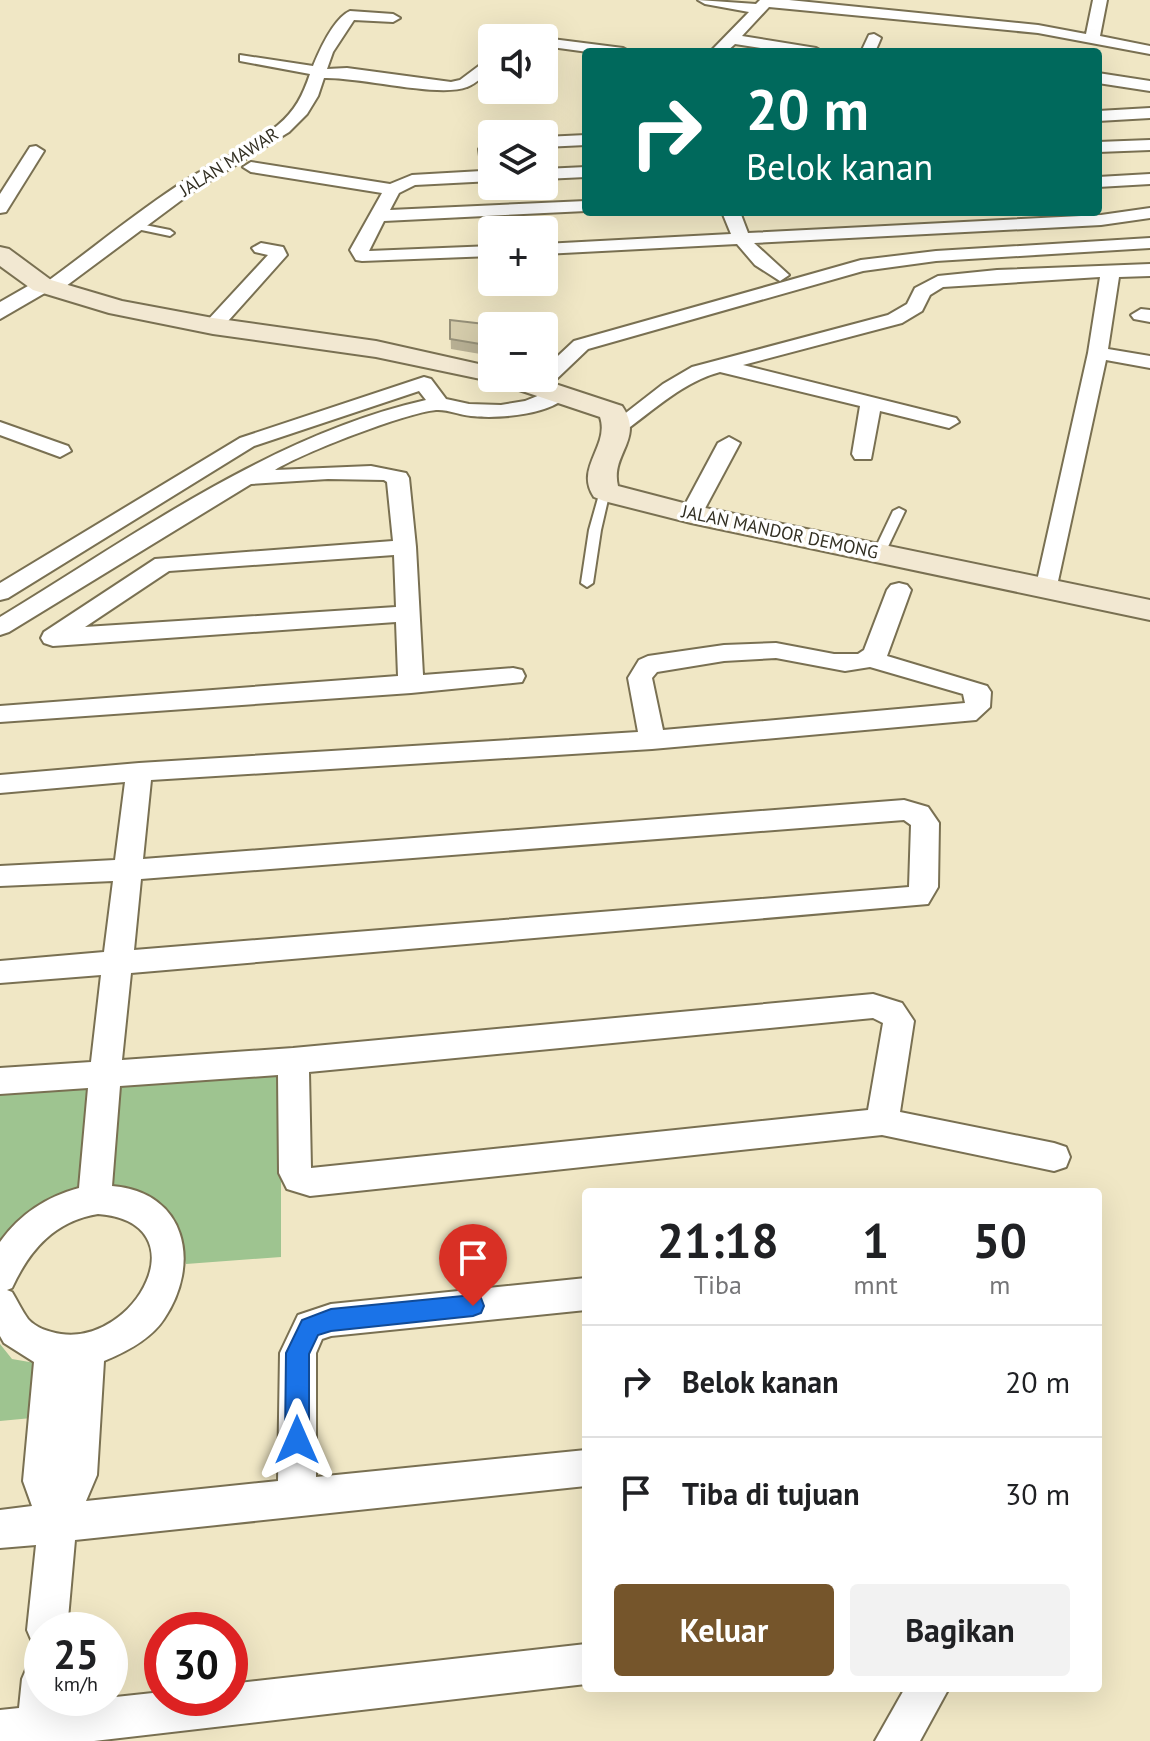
<!DOCTYPE html>
<html lang="id">
<head>
<meta charset="utf-8">
<style>
	body { margin:0; font-family:"PT Sans",sans-serif; background:#f2f2f2; color:#202124; height:100vh; display:flex; flex-direction:column; font-size:30px; white-space:nowrap }
	* { box-sizing:border-box; margin:0 }
	p { font-size:26px; color:#757577 }
	.icon { flex:none; width:44px; height:44px; fill:none; stroke:currentColor; stroke-width:2; stroke-linecap:round; stroke-linejoin:round }
	.map { position:relative; flex:1; overflow:hidden }
	.panel { position:absolute; left:582px; top:1188px; width:520px; height:504px; display:flex; flex-direction:column; background:#fff; border-radius:8px; box-shadow:0 8px 32px #0002 }
	.panel>* { flex:none }
	.top-card { position:absolute; left:582px; top:48px; width:520px; height:168px; border-radius:8px; box-shadow:0 8px 32px #0002; background:#00695c; color:#fff; overflow:hidden }
	.controls { position:absolute; left:478px; top:24px; display:grid; gap:16px }
	.controls a { display:grid; place-items:center; width:80px; height:80px; border-radius:8px; background:#fff; box-shadow:0 8px 32px #0002; font-size:40px }
	.speed { position:absolute; left:24px; top:1612px; display:flex; gap:16px; font-size:40px; font-weight:700; text-align:center }
	.speed>* { display:grid; place-content:center; width:104px; height:104px; border-radius:50%; background:#fff; box-shadow:0 8px 32px #0002; line-height:1 }
	.speed small { font-size:20px; font-weight:400 }
	.speed .limit { border:12px solid #d22; background:#fff; color:#111 }
	.pin { position:absolute; display:grid; place-items:center; width:68px; height:68px; color:#fff; margin:-82px -34px; border-radius:50% 50% 50% 0; rotate:-45deg; box-shadow:0 0 8px #0007 }
	.pin .icon { rotate:45deg }
	.me { position:absolute; width:88px; margin:-44px; rotate:0deg; stroke-linejoin:round; filter:drop-shadow(0 0 6px #0008) }
	.turn { display:flex; align-items:center; gap:28px; height:168px; padding:0 32px; font-size:36px }
	.turn .icon { width:104px; height:104px; stroke-width:2.5 }
	.turn b { display:block; font-size:56px; line-height:68px }
	.eta { display:flex; justify-content:space-evenly; align-items:center; height:136px; text-align:center }
	.eta b { font-size:48px; font-weight:700; line-height:56px }
	.primary-button { display:flex; gap:16px; margin-top:auto; padding:16px 32px }
	.primary-button a { flex:1; height:92px; border-radius:8px; background:#75552b; color:#fff; font-size:32px; font-weight:700; line-height:92px; text-align:center }
	.primary-button a+a { background:#f2f2f2; color:#202124 }
	ul { padding:0; list-style:none }
	li { display:flex; align-items:center; gap:24px; height:112px; padding:0 32px; border-top:2px solid #e0e0e0 }
	li div { flex:1 }
	li b { display:block; font-size:30px }
	li em { font-style:normal }
	.map>svg:first-child { display:block }
</style>
</head>
<body>
<div class="map">
<svg width="1150" height="1741" viewBox="0 0 1150 1741">
	<rect width="100%" height="100%" fill="#f0e7c5"/>
	<!-- green -->
	<g fill="#9ec490">
		<path d="M281,1071V1257L186,1264L178,1234L106,1192L115,1085Z"/>
		<path d="M96,1086L84,1193L0,1256V1094Z"/>
		<path d="M0,1344L12,1359L41,1364L53,1416L0,1421Z"/>
	</g>
	<g fill="none" stroke-linecap="round" stroke-linejoin="round">
		<!-- service casing -->
		<g stroke="#797052" stroke-width="4">
			<g id="service">
				<path d="M135,223L170,230L174,233L170,236L132,228L131,226Z"/>
				<path d="M605,488L610,491L601,530L593,583L587,587L581,583L589,530L600,491Z"/>
				<path d="M899,508L905,511L885,553L879,556L875,555L873,553L893,511Z"/>
			</g>
		</g>
		<!-- minor casing -->
		<g stroke="#797052" stroke-width="4">
			<g id="minor">
				<path d="M698,0L756,4L760,0H789L1038,25L1086,34L1093,0H1107L1100,36L1150,46V54L1038,33L769,7L742,36L816,48L823,52H788L735,44L726,52H710L749,12L705,4Z"/>
				<path d="M350,11L393,14L400,18L393,22L354,20L333,52L327,69L347,68L451,82L460,80L492,56V69C484,75 476,84 467,87C439,98 361,77 324,78L318,96L307,114L289,132L195,190L58,292H44L42,288L44,284C91,250 135,213 183,182C214,162 250,149 278,125C295,111 303,95 310,74L240,61V55L313,66C320,49 334,18 350,11Z"/>
				<path d="M874,34L881,38L875,52H861L869,35Z"/>
				<path d="M542,38H544L623,48L630,52H588L544,46Z"/>
				<path d="M1098,73L1150,81V91L1098,83Z"/>
				<path d="M1150,108V118L1098,121V111Z"/>
				<path d="M586,135V145L544,147V137Z"/>
				<path d="M1150,140V150L1098,152V142Z"/>
				<path d="M492,141V181L415,185L399,193L390,210L586,201V211L384,221L369,251L492,246V256L362,261L356,260L350,250L382,193L251,172L243,167L251,162L390,184L412,175L482,171L479,149Z"/>
				<path d="M36,146L44,151L6,212L0,213V194L30,147Z"/>
				<path d="M586,167V177L544,179V169Z"/>
				<path d="M1150,174V184L1098,187V177Z"/>
				<path d="M1150,208V218L1101,225L754,243L789,275L780,281L755,265L737,244L544,254V244L731,234L722,212H740L748,233L1101,215Z"/>
				<path d="M1150,238V248L936,261L863,271L588,349L545,390L538,392L528,386L535,378H544V369L574,341L861,260L936,251Z"/>
				<path d="M261,243L283,247L287,255L220,330H206L203,326L206,322L268,255L255,252L252,248Z"/>
				<path d="M1150,264V276L1119,277L1108,349L1150,356V368L1106,360L1055,595H1039L1035,590L1088,353L1100,277L943,287L930,295L922,311L902,323L743,365L956,418L959,422L949,428L880,411L871,459H855L852,454L860,406L720,372C685,381 655,409 626,430L619,432L609,426L663,384L692,367L888,315L907,304L915,288L938,276L997,270Z"/>
				<path d="M1141,309L1150,310V322L1134,319L1131,315Z"/>
				<path d="M424,377L431,379L446,399L469,404L501,405L525,401L560,387L570,393C553,415 498,419 471,416C460,415 447,409 436,410C405,413 302,453 275,470L371,466L406,473L409,478L416,547L423,675L513,668L522,670L525,676L522,682L411,693L0,722V706L398,676L396,622L53,646L44,643L41,638L44,632L155,559L393,541L387,482L384,480L328,479L251,484L9,632L0,635V617C134,536 271,435 426,400L419,391L254,446L8,598L0,600V583L240,438ZM394,555L396,607L85,627L169,571Z"/>
				<path d="M0,422L68,446L71,451L60,457L0,435Z"/>
				<path d="M729,437L740,443L702,514L699,519H683L680,514L718,443Z"/>
				<path d="M899,583L907,585L911,590L887,656L987,686L991,692L990,707L976,720L652,749L151,780L143,859L904,800L928,807L939,823L938,887L928,904L131,973L122,1060L293,1048L873,994L902,1003L914,1021L900,1112L1054,1143L1066,1147L1070,1157L1066,1167L1054,1171L882,1135L310,1196L287,1189L279,1173L278,1075L120,1086L112,1186C187,1192 201,1264 164,1319C151,1339 126,1352 104,1361L97,1475L86,1501L278,1481L280,1353L298,1315L331,1304L586,1278V1310L331,1336L322,1339L316,1353V1477L586,1450V1486L75,1540L67,1630H42V1648L33,1644L27,1630L36,1545L0,1548V1510L32,1506L23,1481L34,1362L4,1343L0,1336V1242C20,1214 46,1197 79,1188L88,1088L0,1094V1068L91,1062L101,975L0,983V961L104,952L113,881L0,886V866L115,860L125,782L0,793V775L139,763L638,732L628,678L639,660L648,656L724,645L776,643L834,654H858L864,650L887,590L891,585ZM776,658L845,671L870,667L963,694L965,703L663,730L652,678L657,672L724,661ZM904,820L911,825L909,887L134,950L141,879ZM873,1018L883,1023L868,1110L311,1168L309,1072ZM98,1214C202,1222 136,1345 61,1334C49,1332 36,1328 28,1319C22,1311 17,1300 12,1292L7,1290L12,1288C30,1249 55,1221 98,1214Z"/>
				<path d="M586,1644V1684L94,1741H0V1710L19,1708L22,1679L28,1665L42,1659V1698H61L60,1703L162,1692V1698H230V1684Z"/>
				<path d="M905,1688H949L920,1741H875Z"/>
			</g>
		</g>
		<!-- tertiary casing -->
		<g stroke="#797052" stroke-width="4">
			<path id="tertiary" d="M42,278L50,280L53,285L50,290L0,319V302Z"/>
		</g>
		<!-- secondary casing -->
		<g stroke="#797052" stroke-width="4">
			<path id="secondary" d="M0,247L9,249L51,280L122,301L213,318L376,341L492,367V378H537L622,406C645,439 610,454 618,486L691,505L1150,600V620L691,523L604,501L594,497C574,468 610,446 600,417L495,382L376,357L213,334L109,313L33,290L0,266Z"/>
		</g>
		<!-- service -->
		<use href="#service" fill="#fff" fill-rule="evenodd"/>
		<!-- minor -->
		<use href="#minor" fill="#fff" fill-rule="evenodd"/>
		<!-- tertiary -->
		<use href="#tertiary" fill="#fff" fill-rule="evenodd"/>
		<!-- secondary -->
		<use href="#secondary" fill="#f2e8d2" fill-rule="evenodd"/>
	</g>
	<!-- wall -->
	<path fill="#b8b094" d="M450,320L492,326V356L451,349Z"/>
	<!-- building -->
	<path fill="#d6cdac" stroke="#969078" stroke-width="2" d="M450,320L502,326H492V346L450,339Z"/>
	<!-- route -->
	<path fill="#1a73e8" stroke="#114b97" stroke-width="2" d="M473,1295L481,1298L484,1306L481,1313L473,1316L331,1331L318,1335L309,1354V1440L306,1448L297,1451L289,1448L285,1440L286,1353L302,1320L331,1309Z"/>
	<g text-anchor="middle" stroke-width="7" stroke-linejoin="round" paint-order="stroke">
		<!-- far-street labels -->
		<g font-size="18" fill="#322f22" stroke="#fff">
			<text transform="translate(229 162) rotate(-32)" y="6">JALAN MAWAR</text>
			<text transform="translate(780 532) rotate(12)" y="6">JALAN MANDOR DEMONG</text>
		</g>
	</g>
</svg>
<div class="controls">
<a><svg class="icon" aria-label="sound" viewBox="0 0 24 24"><path d="M4 9h4l5-4v14l-5-4H4zM17 9q2 3 0 6"/></svg></a>
<a><svg class="icon" aria-label="layers" viewBox="0 0 24 24"><path d="M12 4l9 5-9 5-9-5zM3 14l9 5 9-5"/></svg></a>
<a>+</a>
<a>−</a>
</div>
<div class="speed"><div>25<small>km/h</small></div><div class="limit">30</div></div>
<div class="pin" style="left:473px;top:1306px;background:#d93025"><svg class="icon" aria-label="arrive" viewBox="0 0 24 24"><path d="M6 21V4h12l-3 4 3 4H6"/></svg></div>
<svg class="me" style="left:297px;top:1440px" viewBox="-20 -20 40 40"><path d="M0-17L14 15 0 8-14 15z" fill="#1a73e8" stroke="#fff" stroke-width="4"/></svg>
<div class="top-card">
<div class="turn"><svg class="icon" aria-label="right" viewBox="0 0 24 24"><path d="M7 20v-9h11M14 6l5 5-5 5"/></svg><div><b>20 m</b>Belok kanan</div></div>
</div>
<section class="panel">
<div class="eta">
<div><b>21:18</b><p>Tiba</p></div>
<div><b>1</b><p>mnt</p></div>
<div><b>50</b><p>m</p></div>
</div>
<ul>
<li><svg class="icon" aria-label="right" viewBox="0 0 24 24"><path d="M7 20v-9h11M14 6l5 5-5 5"/></svg><div><b>Belok kanan</b></div><em>20 m</em></li>
<li><svg class="icon" aria-label="arrive" viewBox="0 0 24 24"><path d="M6 21V4h12l-3 4 3 4H6"/></svg><div><b>Tiba di tujuan</b></div><em>30 m</em></li>
</ul>
<div class="primary-button"><a>Keluar</a><a>Bagikan</a></div>
</section>
</div>
</body>
</html>
